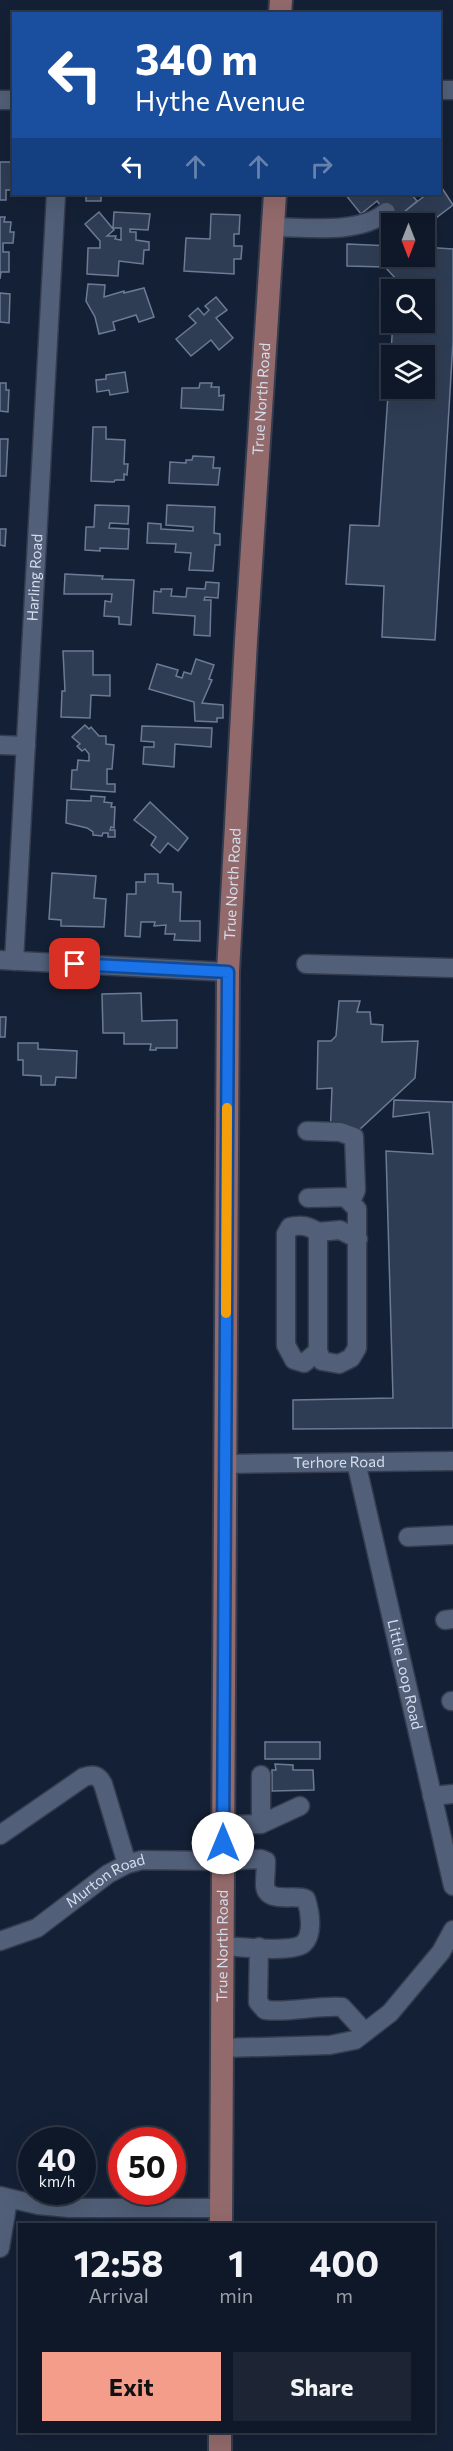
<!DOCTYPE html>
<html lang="en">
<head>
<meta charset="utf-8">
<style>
	body { margin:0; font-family:Commissioner,sans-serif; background:#1d2534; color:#f1f3f6; height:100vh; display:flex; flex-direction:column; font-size:22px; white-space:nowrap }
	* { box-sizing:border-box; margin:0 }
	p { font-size:20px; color:#9ba0a8 }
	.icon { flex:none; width:33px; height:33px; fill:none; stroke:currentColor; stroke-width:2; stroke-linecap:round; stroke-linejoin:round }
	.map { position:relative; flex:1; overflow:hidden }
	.sheet { position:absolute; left:18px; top:2223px; width:417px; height:210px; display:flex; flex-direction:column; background:#0f1828; border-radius:0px; box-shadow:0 6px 24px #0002,0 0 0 2px #2f3745 }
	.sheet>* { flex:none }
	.banner { position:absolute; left:12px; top:12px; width:429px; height:183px; border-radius:0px; box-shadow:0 6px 24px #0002,0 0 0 2px #2f3745; background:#1a4fa0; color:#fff; overflow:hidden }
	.needle { width:39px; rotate:180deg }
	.controls { position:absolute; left:381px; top:213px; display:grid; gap:12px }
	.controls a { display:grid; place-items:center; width:54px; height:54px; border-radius:0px; background:#0f1828; box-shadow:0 6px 24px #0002,0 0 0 2px #2f3745; font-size:30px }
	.speed { position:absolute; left:18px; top:2127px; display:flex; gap:12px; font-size:30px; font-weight:700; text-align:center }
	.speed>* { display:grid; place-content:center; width:78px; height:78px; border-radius:50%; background:#0f1828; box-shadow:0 6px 24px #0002,0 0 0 2px #2f3745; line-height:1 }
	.speed small { font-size:15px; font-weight:400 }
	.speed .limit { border:9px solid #d22; background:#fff; color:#111 }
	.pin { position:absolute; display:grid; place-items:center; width:51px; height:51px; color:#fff; margin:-26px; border-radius:12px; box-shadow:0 3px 9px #0006 }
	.me { position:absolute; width:66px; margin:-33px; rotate:0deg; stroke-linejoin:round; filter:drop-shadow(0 0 4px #0008) }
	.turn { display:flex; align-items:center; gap:21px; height:126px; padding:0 24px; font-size:27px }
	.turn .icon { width:78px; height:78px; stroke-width:2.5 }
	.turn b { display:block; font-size:42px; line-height:51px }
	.lanes { display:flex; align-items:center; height:57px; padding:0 24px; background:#0003; justify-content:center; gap:30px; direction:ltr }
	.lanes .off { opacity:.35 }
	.eta { display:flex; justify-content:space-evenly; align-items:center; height:102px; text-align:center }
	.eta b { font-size:36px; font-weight:700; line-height:42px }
	.cta { display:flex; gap:12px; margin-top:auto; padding:12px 24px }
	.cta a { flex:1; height:69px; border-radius:0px; background:#f49d8b; color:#111; font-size:24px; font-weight:700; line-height:69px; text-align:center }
	.cta a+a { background:#1d2534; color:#f1f3f6 }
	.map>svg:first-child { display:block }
</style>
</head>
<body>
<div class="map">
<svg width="453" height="2451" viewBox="0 0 453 2451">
	<rect width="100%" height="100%" fill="#142035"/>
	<!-- building -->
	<g fill="#2f3d54" stroke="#6c7b95" stroke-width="1.5" fill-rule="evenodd">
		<path d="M0,162H14L13,190H6V200H0Z"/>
		<path d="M440,185L453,205L424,227V224H392V226L390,223L427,194H440Z"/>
		<rect x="86" y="194" width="15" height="7"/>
		<path d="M345,194H411L417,201L393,221L377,201L361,214Z"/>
		<path d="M99,212L114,230L107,236H116L115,239L121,240V228H113L114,212L150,214L148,230L130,229V232H136V240L149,242V250H144L143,264L119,261L118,276L87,274L88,248H100V241L85,224Z"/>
		<path d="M211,214L240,215L239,234H234V246H242L241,259H234V274L184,271L186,238L210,239Z"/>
		<path d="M0,217H5L4,222H11L10,232H14L13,243H3V252H9V272H1L0,279Z"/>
		<path d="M392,227V241H387L382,235Z"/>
		<path d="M347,244L392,246V256H424V247L453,249V342L435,640L382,637L384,586L346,584L350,525L379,526L393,322H424V290H395L396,279L385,267L347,266ZM392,356H424V388H392Z"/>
		<path d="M88,284L105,285L104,297L124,291V293L144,288L154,317L139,322L136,315L113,322L115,330L99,334L95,317L86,301Z"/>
		<path d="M0,293L10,294L9,323L0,322Z"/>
		<path d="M216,297L227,310L216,318L233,338L219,350L211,340L191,356L176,339L196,323L189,316L198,308L204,315L209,310L205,306Z"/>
		<path d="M125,372L128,392L110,395L109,390L97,392L96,380L106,379V375Z"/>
		<path d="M0,383H6V390H9L8,412L0,411Z"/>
		<path d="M200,383H212L211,387H219V396L224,395L223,410L181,408L182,388H199Z"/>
		<path d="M93,427H106V439L125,440L124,464H128L127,475L124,474V480H115L114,482L91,481Z"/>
		<path d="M0,439H8L6,476H0Z"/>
		<path d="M193,456L214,457L213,468H220L218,485L169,483L170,462L186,463V460H192Z"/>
		<path d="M95,505L129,506L128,524L110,523L109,528L129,529L128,549L100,548V551L85,550L86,527H94Z"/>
		<path d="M167,505L215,507L214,533L220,534V545H215L213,571L189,570L191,553L175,552L176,544L147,543L148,523L161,524V529L193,531V527L166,525Z"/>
		<path d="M0,529H6L5,546L0,545Z"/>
		<path d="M65,574L103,576L102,579L134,580L131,625L119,624V617L104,616L105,601L111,602L112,594H64Z"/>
		<path d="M206,582L219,583L218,598L205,597L204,600H211L210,636L194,635L195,616L153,613L154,591L161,592V589H172L171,596L186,597L187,588L205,589Z"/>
		<path d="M63,651H93V675H110V696L91,695L90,718L61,717L62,691H65Z"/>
		<path d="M196,659L214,665L209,679L212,680L202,703L223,705V718H217V722L195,721L194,702L149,689L157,664L178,670L176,676L182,678L184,672L191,674Z"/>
		<path d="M85,725L89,729L91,727L99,736H106V744L114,745L112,769H107V784H115V792L71,789L72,770H77L78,760L89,761V754L85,749L82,751L77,746L80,744L72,737Z"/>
		<path d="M142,726L212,728L211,747L175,744L174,767L143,764L144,747H154V742L141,741Z"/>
		<path d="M91,796L105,797L104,802L112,803L111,807H115L114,828L111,827L110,830H115V837H108V833H103L102,836L93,835V832L87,828L66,823L67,800L91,801Z"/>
		<path d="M150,802L188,838L178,851L168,843L160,853L151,845L156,837L134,820Z"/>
		<path d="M52,873L96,876L94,898L106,899L104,927L61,926V920L49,919Z"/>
		<path d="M145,874H158V883L173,884V892H181L180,921H200V941L174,940L175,934H165L166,925L154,926L155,922H141L140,937L125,936L127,894H136V882H145Z"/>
		<path d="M141,993L142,1021L177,1020V1048H156V1050H150L151,1044H124V1033H103L102,994Z"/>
		<path d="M339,1001H360L357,1012H370L371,1024L383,1025L382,1042L418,1041L415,1078L359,1130L330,1138L332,1088L317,1089L318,1041H331L336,1036Z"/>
		<path d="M0,1017H6L5,1037H0Z"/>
		<path d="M18,1043H38V1049L77,1051L76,1078L56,1077L55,1085H41V1076L23,1075V1060H18Z"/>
		<path d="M394,1100L453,1102V1428L293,1429V1400L393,1398L386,1151L433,1154L429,1112L393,1117Z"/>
		<rect x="265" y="1742" width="55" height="17"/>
		<path d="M275,1764L293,1765V1770H313L314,1790L272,1791V1770H276Z"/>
	</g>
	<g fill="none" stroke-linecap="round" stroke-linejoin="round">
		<!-- minor-tunnel -->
		<path stroke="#313c50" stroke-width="18" stroke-dasharray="18 9" stroke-linecap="butt" d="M386,212L396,194"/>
		<!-- minor casing -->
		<g stroke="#343c4e" stroke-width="21">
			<g id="minor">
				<path d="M440,90H453"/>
				<path d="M0,100H14"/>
				<path d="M272,227C306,227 359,235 386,212"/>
				<path d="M0,745L26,746"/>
				<path d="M0,960L228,972"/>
				<path id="s1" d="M14,961L56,194"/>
				<path d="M306,964L453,968"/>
				<path d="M307,1131L340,1132L354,1137L356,1190L354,1195L350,1197L308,1198"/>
				<path d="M346,1198L357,1209V1348L351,1358L339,1364L322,1361L318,1351V1232L340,1230L358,1239"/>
				<path d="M318,1232C308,1226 301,1224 290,1227L286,1234V1345L294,1360L304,1363L318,1351"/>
				<path id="s2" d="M356,1462L453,1886"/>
				<path id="s3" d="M225,1464L453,1461"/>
				<path d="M408,1537L453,1535"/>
				<path d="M445,1620L453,1619"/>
				<path d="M451,1701H453"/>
				<path d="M432,1796L453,1794"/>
				<path d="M261,1824V1775"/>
				<path d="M224,1825L261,1824L300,1806"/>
				<path d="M0,1835L84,1777C94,1774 98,1775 103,1784L127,1864"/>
				<path id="s4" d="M0,1941L37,1928L108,1874L127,1864L142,1860L223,1861L261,1859L266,1861C266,1869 265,1877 265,1885C266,1904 294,1894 306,1899C310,1911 314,1935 303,1944C291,1953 240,1947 223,1946"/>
				<path d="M259,1947L258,2002L265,2010C290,2013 316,2005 342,2007L365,2032"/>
				<path d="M223,2048L330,2045L355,2040L390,2013L441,1952L453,1930"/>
				<path d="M0,2196L38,2205L69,2208H221"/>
				<path d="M0,2248L8,2200"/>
			</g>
		</g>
		<!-- major casing -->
		<g stroke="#343c4e" stroke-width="26">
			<g id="major">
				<path d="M280,14L281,0"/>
				<path id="s5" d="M221,2224L228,972L246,641L275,194"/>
				<path d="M220,2451V2432"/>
			</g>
		</g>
		<!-- minor -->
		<use href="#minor" stroke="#515f78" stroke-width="18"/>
		<!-- major -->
		<use href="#major" stroke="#936a6b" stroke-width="22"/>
	</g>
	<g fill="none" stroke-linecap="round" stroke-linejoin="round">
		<!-- route casing -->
		<g stroke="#114b97" stroke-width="15">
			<path id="route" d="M75,964L228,972L223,1843"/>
		</g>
		<!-- route -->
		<use href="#route" stroke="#1a73e8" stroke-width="10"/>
		<!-- slow -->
		<path stroke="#f59e0b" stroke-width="10" d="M226,1313L227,1108"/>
	</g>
	<g text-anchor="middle" stroke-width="4.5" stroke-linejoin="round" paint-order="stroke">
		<!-- street labels -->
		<g font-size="15" fill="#d4ddec" stroke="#0b162b">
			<text dy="5" stroke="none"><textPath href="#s5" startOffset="1826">True North Road</textPath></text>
			<text dy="5" stroke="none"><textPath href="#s1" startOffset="384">Harling Road</textPath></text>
			<text dy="5" stroke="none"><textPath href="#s5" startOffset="1340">True North Road</textPath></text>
			<text dy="5" stroke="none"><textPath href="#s3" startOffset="114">Terhore Road</textPath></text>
			<text dy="5" stroke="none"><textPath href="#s2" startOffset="218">Little Loop Road</textPath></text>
			<text dy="5" stroke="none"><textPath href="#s4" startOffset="123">Murton Road</textPath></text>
			<text dy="5" stroke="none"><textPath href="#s5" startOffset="278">True North Road</textPath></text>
		</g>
	</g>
</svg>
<div class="controls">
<a><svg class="needle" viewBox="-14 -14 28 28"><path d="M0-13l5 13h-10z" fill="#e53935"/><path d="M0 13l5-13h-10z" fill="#9ba0a8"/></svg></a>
<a><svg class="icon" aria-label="search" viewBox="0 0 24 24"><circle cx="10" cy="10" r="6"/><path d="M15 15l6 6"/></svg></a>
<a><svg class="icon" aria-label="layers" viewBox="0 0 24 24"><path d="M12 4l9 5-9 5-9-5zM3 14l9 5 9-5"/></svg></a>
</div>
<div class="speed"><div>40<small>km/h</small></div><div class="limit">50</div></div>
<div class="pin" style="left:75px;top:964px;background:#d93025"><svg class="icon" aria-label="arrive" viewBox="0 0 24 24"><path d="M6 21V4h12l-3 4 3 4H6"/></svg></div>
<svg class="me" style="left:223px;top:1843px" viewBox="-20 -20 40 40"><circle r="19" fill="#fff"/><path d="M0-13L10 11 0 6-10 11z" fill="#1a73e8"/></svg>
<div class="banner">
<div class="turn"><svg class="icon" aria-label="left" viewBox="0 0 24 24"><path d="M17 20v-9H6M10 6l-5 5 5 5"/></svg><div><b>340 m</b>Hythe Avenue</div></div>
<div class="lanes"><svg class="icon" aria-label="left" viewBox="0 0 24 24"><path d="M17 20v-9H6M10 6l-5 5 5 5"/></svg><svg class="icon off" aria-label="ahead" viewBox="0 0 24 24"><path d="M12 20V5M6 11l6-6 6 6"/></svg><svg class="icon off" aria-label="ahead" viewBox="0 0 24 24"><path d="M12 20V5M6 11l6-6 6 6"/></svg><svg class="icon off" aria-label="right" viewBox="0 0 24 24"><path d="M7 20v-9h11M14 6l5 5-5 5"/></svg></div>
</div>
<section class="sheet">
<div class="eta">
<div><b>12:58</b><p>Arrival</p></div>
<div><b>1</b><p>min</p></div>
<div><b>400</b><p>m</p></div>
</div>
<div class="cta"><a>Exit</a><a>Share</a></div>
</section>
</div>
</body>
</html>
